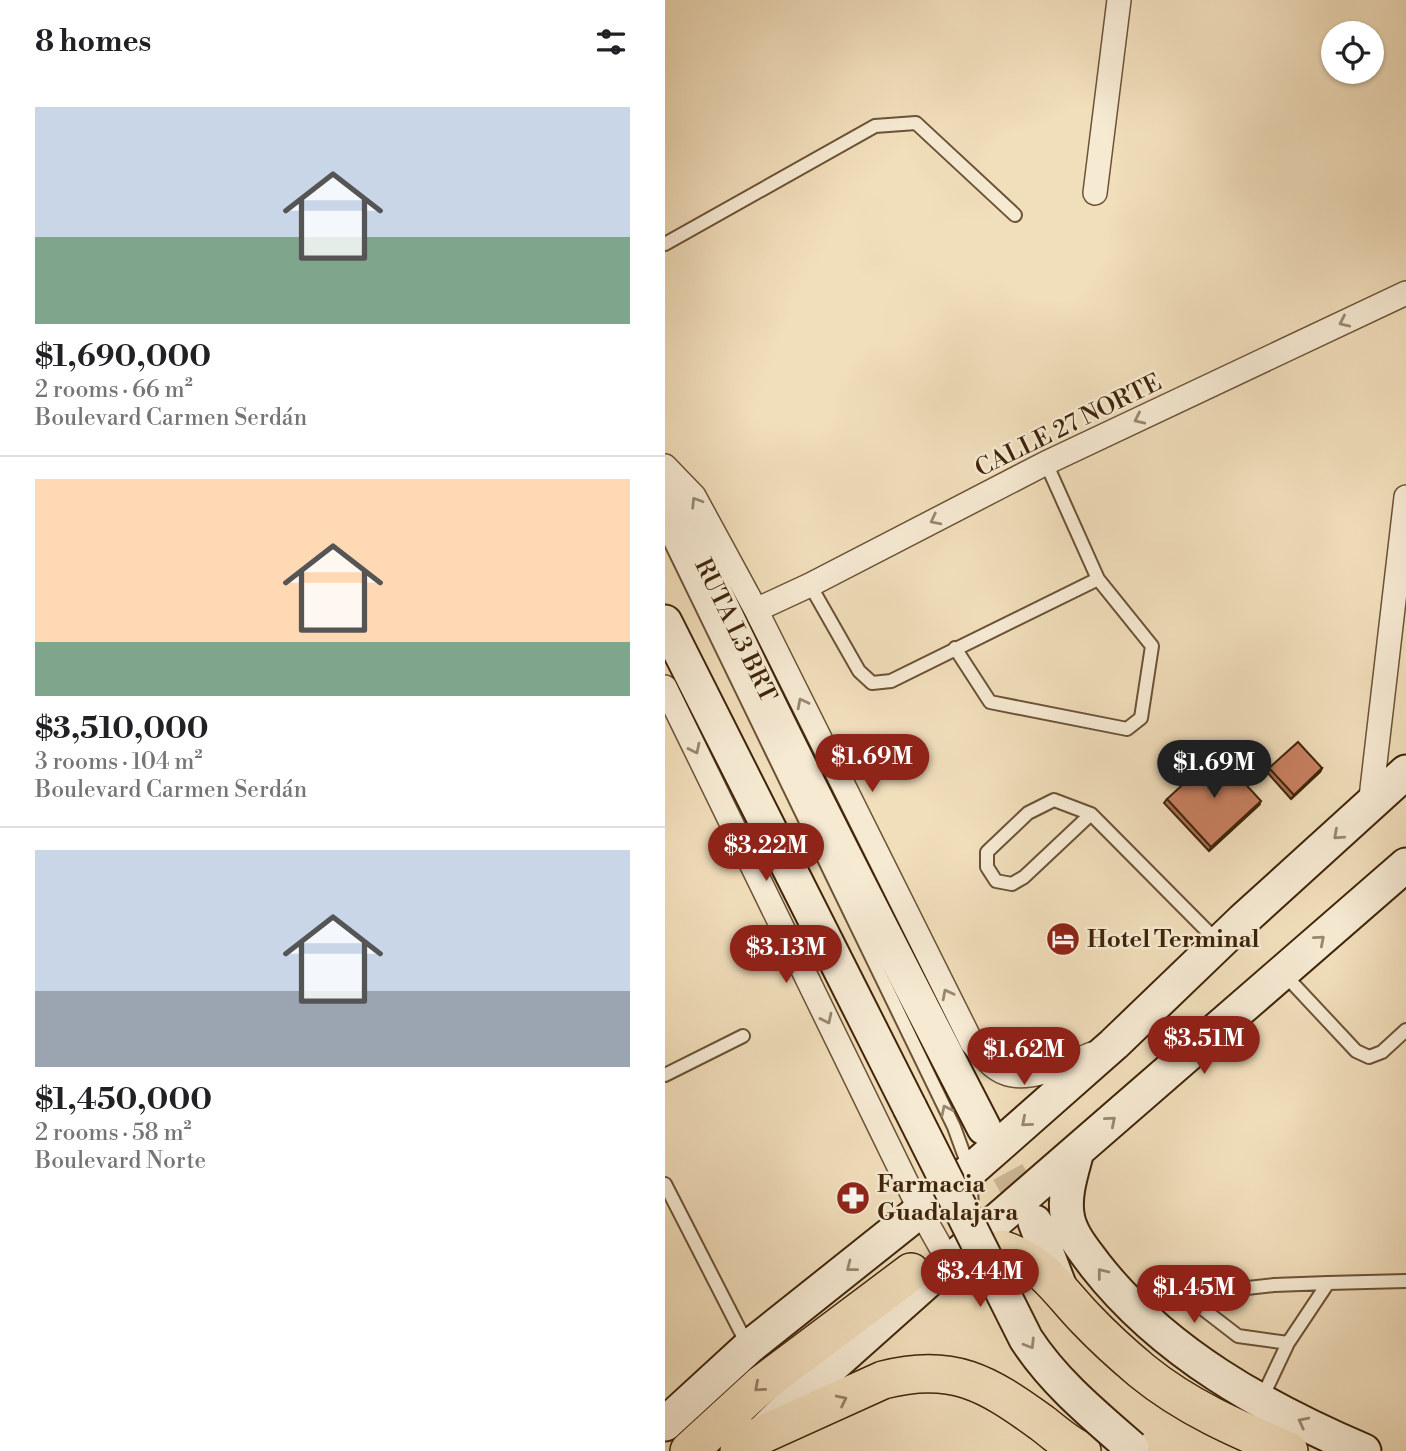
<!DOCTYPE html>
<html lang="en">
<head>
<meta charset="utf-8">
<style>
	:root { --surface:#fff; --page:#f2f2f2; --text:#202124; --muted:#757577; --line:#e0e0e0; --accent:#8f2418 }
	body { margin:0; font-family:"Libre Bodoni",serif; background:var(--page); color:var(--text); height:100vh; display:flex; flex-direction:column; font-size:26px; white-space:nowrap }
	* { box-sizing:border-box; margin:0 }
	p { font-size:23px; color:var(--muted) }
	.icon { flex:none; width:38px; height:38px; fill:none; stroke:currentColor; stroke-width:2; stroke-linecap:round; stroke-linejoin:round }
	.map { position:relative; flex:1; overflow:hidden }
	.drawer { display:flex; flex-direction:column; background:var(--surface); width:665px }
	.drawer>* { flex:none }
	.fabs { position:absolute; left:656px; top:21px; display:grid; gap:14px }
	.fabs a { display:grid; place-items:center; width:63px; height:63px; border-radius:50%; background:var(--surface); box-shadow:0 2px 5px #0004; font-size:35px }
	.price { position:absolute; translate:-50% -60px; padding:0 16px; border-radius:24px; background:var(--accent); color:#fff; font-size:23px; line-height:46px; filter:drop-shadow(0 2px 4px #0008) }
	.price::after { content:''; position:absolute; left:50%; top:42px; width:21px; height:16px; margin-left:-10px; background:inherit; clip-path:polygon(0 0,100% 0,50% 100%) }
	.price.selected { background:#222; color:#fff }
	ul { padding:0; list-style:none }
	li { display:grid; align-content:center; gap:14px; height:371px; padding:0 35px }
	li+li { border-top:2px solid var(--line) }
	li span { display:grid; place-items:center; height:217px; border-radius:0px; color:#555 }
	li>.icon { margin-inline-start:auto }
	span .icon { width:126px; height:126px; fill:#fffc; stroke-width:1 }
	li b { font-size:30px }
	h2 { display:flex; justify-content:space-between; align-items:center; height:84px; padding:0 35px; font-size:30px }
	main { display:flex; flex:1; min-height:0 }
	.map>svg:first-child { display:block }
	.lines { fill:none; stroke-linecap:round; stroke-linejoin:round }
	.secondary-tunnel { stroke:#cdb997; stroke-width:33; stroke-dasharray:33 17; stroke-linecap:butt }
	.service-casing { stroke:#6c5236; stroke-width:16 }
	.minor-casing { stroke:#6c5236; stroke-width:26 }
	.secondary-casing { stroke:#3f2409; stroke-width:37 }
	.primary-casing { stroke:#3f2409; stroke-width:40 }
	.service { stroke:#f6ead3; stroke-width:12 }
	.minor { stroke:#f6ead3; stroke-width:23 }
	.secondary { stroke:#f6ead3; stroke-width:33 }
	.primary { stroke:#f1debb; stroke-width:37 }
	.secondary-bridge-casing { stroke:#3f2409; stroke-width:37; stroke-linecap:butt }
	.secondary-bridge { stroke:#f6ead3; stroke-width:33 }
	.wall { fill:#ad6e53; stroke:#3f2409; stroke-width:2 }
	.shaded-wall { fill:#8d5a44; stroke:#3f2409; stroke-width:2 }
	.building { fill:#c98061; stroke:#3f2409; stroke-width:2 }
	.oneway { stroke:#9a876e }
	.oneway2 { stroke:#988162 }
	.labels { text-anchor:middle; stroke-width:5; stroke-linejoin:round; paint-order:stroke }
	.street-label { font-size:24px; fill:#3f2409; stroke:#f6ead3 }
	.poi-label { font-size:24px; font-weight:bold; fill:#3f2409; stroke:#f6ead3; text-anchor:start }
</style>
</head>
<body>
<main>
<section class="drawer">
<h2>8 homes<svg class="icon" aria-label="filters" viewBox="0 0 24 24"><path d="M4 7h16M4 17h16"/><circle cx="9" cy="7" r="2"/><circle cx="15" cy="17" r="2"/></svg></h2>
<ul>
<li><span style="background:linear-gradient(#c9d6e8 60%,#7fa58c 0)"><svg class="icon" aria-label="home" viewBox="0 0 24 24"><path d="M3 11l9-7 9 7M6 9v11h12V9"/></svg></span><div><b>$1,690,000</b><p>2 rooms · 66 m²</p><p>Boulevard Carmen Serdán</p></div></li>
<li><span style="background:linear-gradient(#ffd9b3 75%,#7fa58c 0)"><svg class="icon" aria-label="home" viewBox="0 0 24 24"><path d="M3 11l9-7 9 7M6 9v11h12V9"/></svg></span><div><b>$3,510,000</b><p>3 rooms · 104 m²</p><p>Boulevard Carmen Serdán</p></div></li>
<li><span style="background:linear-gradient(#c9d6e8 65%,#9aa5b1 0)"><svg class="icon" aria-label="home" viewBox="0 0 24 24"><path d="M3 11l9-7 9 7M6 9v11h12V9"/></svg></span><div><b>$1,450,000</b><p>2 rooms · 58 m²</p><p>Boulevard Norte</p></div></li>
</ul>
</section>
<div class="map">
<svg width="741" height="1451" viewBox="0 0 741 1451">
	<rect width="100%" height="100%" fill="#f1debb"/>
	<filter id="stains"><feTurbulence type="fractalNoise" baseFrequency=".00286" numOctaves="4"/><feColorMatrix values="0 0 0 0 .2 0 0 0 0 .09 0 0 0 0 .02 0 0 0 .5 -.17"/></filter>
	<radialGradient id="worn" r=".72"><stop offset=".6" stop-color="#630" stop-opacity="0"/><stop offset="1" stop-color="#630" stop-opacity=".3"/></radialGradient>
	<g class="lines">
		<!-- secondary-tunnel -->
		<path class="secondary-tunnel" d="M319,1128l51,94"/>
		<!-- service casing -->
		<g class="service-casing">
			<path id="service" d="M0,244l210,-118 41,-3 99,92
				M0,531l289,596 16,44 2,37
				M145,585l49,86 13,12 19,-2 207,-102 -52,-116
				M290,648l35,54 137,27 14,-11 11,-72 -54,-67
				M426,814l-67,63 -12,7 -16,-3 -9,-14v-15l41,-39 26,-13 37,14 128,129
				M618,973l73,78 13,6 13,-5 24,-22
				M0,1075l78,-39
				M0,1184l83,162
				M623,1343l-50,-7 -35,-27v-10l8,-7 63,-7 54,-2
				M596,1400l27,-57 40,-60 78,-2"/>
		</g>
		<!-- minor casing -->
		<g class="minor-casing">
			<path id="minor" d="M430,193l24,-193
				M0,466l29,30 62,114 216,433c10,11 19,25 33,30 24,10 65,-10 87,-19
				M91,610l54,-25 236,-122 360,-170
				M0,687l256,525 28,50
				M705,806l36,-309"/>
		</g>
		<!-- secondary casing -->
		<g class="secondary-casing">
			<path id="secondary" d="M0,486c100,217 209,429 319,642
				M0,622l245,486
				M412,1151c-5,20 -13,42 -10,63 2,19 17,36 28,51 69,88 169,143 269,186
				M370,1222l28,73
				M0,1424l84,-77 221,-176 144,-127 129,-124 163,-148
				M100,1430l36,-36 148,-132 457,-397"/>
		</g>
		<!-- primary casing -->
		<g class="primary-casing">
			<path id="primary" d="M336,1249c43,14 56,40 86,71 17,18 36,35 55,51 44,36 95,58 147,80
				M24,1451l73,-67 149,-112
				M74,1451l18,-14 126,-57c69,-18 104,3 159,43 13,10 26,22 40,28"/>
		</g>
		<!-- service -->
		<use href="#service" class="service"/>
		<!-- minor -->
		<use href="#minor" class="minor"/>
		<!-- secondary -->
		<use href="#secondary" class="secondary"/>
		<!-- primary -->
		<use href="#primary" class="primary"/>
		<!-- secondary-bridge casing -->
		<g class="secondary-bridge-casing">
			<path id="secondary-bridge" d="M245,1108l116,231c28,43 67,75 106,109"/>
		</g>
		<!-- secondary-bridge -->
		<use href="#secondary-bridge" class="secondary-bridge"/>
	</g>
	<!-- wall -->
	<path class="wall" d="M604,768h53l-2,4 -29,27 -25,-28z
		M502,799l92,6 -50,46 -45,-48z"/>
	<!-- shaded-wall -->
	<path class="shaded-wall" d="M657,768l-2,4 -29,27 3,-4z
		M596,801l-2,4 -50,46 2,-4z"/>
	<!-- building -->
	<path class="building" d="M633,742l24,26 -28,27 -25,-27z
		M552,753l44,48 -50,46 -44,-48z"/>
	<!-- one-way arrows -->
	<defs><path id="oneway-chevron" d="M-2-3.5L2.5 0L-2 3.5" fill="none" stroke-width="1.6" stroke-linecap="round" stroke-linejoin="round" transform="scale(1.75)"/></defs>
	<g class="oneway">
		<use href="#oneway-chevron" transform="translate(679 322) rotate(155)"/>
		<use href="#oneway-chevron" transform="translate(474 419) rotate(155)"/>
		<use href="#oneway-chevron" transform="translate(31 502) rotate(-122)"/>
		<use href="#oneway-chevron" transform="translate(270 520) rotate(153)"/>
		<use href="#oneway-chevron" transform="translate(137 703) rotate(-117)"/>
		<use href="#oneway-chevron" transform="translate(30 749) rotate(64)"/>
		<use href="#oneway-chevron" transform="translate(673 835) rotate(138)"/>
		<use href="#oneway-chevron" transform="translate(655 940) rotate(-41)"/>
		<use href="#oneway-chevron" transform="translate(282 994) rotate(-117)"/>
		<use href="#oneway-chevron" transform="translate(162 1019) rotate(64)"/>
		<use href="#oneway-chevron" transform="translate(281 1110) rotate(-116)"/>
		<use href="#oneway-chevron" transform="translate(446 1121) rotate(-41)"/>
		<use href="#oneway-chevron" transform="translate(361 1122) rotate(139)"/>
		<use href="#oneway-chevron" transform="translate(186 1267) rotate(142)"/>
		<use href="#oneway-chevron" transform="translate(437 1273) rotate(-128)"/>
		<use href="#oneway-chevron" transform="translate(365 1344) rotate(58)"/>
		<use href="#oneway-chevron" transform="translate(638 1422) rotate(-153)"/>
	</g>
	<g class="oneway2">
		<use href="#oneway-chevron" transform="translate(94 1387) rotate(139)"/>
		<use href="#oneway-chevron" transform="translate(177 1400) rotate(-26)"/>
	</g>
	<!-- icons -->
	<defs>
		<g id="hotel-disc" transform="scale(1.75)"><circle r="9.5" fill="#8f2418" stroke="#f6ead3"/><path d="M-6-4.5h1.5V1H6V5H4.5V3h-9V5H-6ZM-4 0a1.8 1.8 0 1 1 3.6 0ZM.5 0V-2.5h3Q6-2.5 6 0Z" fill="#fff"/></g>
		<g id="pharmacy-disc" transform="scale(1.75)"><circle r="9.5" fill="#8f2418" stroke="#f6ead3"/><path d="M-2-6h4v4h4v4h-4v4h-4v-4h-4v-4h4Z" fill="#fff"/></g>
	</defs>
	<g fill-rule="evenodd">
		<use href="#hotel-disc" x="398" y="939"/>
		<use href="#pharmacy-disc" x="188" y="1198"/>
	</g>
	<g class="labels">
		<!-- street labels -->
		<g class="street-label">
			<text transform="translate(403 425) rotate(-26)" y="8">CALLE 27 NORTE</text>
			<text transform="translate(71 630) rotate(64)" y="8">RUTA L3 BRT</text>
		</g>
		<!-- poi labels -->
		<g class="poi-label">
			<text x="422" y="947">Hotel Terminal</text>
			<text x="212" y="1192">Farmacia<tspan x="212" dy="28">Guadalajara</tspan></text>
		</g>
	</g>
	<rect width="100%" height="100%" filter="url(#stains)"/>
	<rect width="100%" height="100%" fill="url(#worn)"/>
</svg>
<div class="fabs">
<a><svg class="icon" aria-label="locate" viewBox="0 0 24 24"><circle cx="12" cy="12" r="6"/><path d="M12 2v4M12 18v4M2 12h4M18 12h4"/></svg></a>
</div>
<b class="price" style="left:207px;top:794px">$1.69M</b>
<b class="price selected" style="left:549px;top:800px">$1.69M</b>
<b class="price" style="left:101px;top:883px">$3.22M</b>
<b class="price" style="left:121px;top:985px">$3.13M</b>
<b class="price" style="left:539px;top:1076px">$3.51M</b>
<b class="price" style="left:359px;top:1087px">$1.62M</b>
<b class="price" style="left:315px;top:1309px">$3.44M</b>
<b class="price" style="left:529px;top:1325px">$1.45M</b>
</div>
</main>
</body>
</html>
